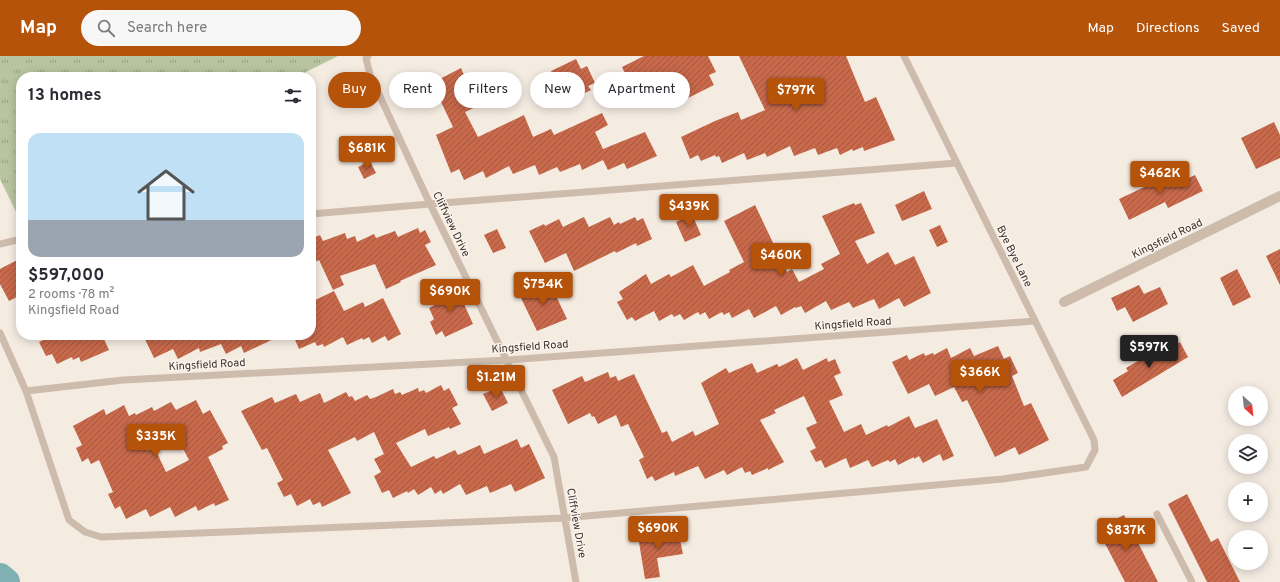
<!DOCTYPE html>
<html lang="en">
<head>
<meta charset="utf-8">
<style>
	:root { --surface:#fff; --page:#f7f7f7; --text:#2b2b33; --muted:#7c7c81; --accent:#b45309 }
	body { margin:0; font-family:Overpass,sans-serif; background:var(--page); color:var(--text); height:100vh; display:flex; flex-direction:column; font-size:15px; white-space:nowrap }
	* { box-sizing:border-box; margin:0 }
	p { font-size:13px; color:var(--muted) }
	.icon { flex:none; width:22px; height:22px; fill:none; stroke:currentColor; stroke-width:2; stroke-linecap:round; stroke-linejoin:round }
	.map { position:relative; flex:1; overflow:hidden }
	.panel { position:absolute; left:16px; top:16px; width:300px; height:268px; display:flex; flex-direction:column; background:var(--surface); border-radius:16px; box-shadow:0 2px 10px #0003 }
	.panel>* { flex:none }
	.guide { position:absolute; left:328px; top:16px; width:380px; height:36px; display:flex; gap:8px }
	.needle { width:26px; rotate:153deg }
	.tools { position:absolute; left:1228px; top:330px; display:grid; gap:8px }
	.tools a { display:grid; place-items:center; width:40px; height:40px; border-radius:50%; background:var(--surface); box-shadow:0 2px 10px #0003; font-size:20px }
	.price { position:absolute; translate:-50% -34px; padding:0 9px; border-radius:4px; background:var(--accent); color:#fff; font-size:13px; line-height:26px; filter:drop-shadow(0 1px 2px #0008) }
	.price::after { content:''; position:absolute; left:50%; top:24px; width:12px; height:9px; margin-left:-6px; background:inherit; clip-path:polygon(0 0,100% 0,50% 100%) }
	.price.current { background:#222; color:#fff }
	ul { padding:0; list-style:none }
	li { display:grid; align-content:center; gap:8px; height:212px; padding:0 12px }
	li span { display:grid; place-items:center; height:124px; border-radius:12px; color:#555 }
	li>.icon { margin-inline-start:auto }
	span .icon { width:72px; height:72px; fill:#fffc; stroke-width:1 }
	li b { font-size:17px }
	h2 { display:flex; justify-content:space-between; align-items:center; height:48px; padding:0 12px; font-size:17px }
	.chip { padding:0 14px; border-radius:18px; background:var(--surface); box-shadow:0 2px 10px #0003; font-size:14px; line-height:36px }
	.chip.current { background:var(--accent); color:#fff }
	header { display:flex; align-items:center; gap:24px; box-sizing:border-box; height:56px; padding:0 20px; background:var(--accent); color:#fff }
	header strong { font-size:19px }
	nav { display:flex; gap:22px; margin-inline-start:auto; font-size:14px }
	.search { width:280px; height:36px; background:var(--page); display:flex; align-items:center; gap:10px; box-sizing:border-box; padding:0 14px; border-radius:22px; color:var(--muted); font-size:15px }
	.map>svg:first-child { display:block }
	.park { fill:url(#park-tufts) }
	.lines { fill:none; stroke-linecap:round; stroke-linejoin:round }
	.river { stroke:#7fb0b2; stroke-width:28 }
	.building { fill:url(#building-hatch); fill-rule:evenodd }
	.service { stroke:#cdbbac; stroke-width:7 }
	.minor { stroke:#cdbbac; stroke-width:10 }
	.labels { text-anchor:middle; stroke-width:3; stroke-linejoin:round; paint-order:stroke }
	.street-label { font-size:11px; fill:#3b302b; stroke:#fbf5ee }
</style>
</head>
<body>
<header>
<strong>Map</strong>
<div class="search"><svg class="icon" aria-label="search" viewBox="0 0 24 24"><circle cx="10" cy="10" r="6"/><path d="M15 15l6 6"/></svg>Search here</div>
<nav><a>Map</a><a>Directions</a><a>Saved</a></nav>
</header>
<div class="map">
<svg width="1280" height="526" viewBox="0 0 1280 526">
	<defs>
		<pattern id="park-tufts" width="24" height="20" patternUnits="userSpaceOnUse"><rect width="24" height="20" fill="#b8c4a0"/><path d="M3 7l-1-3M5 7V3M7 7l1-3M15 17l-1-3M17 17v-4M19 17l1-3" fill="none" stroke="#97a083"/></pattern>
		<pattern id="building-hatch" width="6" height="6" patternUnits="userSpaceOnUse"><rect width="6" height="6" fill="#c8694b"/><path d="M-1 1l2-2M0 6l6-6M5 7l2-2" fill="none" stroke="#a4573f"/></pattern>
	</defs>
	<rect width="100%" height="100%" fill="#f4ebe1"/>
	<!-- park -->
	<path class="park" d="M0,0h338l-42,21h-275v137l-3,2 -18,-37z"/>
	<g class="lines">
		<!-- river -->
		<path class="river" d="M0,521l6,5"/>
	</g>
	<!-- building -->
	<path class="building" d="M644,0h64l8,16 -7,3 5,10 -28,14 -4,-9 -21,10 -3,-6 -19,9 -17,-36z
		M739,0h107l19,46 11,-5 19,43 -31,11 -1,-4 -10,4 -1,-2 -12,6 -3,-7 -19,7 -3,-7 -21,8 -4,-10 -23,11 -2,-4 -18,7 -3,-7 -22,10 -3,-7 -3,1 -1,-2 -14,6 -3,-6 -8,4 -9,-22 34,-16 23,-9 3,8 24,-10z
		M576,3l5,10 6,-3 8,17 -7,3 3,4 -25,12 -15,-31z
		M461,12l3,7 5,-3 9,19 -5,3 5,12 -13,6 13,25 46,-22 9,22 18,-8 3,6 48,-22 6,12 -13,7 8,17 42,-17 12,24 -30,13 -3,-6 -16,7 -5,-10 -21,10 -2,-6 -20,8 -3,-5 -18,8 -4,-10 -22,9 -4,-8 -23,12 -3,-7 -19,9 -5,-11 -8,4 -15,-38 17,-8 -21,-44z
		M1274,66l6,13v23l-24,11 -15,-31z
		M370,105l6,12 -12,6 -6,-12z
		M1176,116l4,10 15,-7 8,16 -35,17 -3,-6 -36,18 -10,-21z
		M924,135l8,18 -30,12 -7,-16z
		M854,147l1,2 6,-2 14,30 -20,8 12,23 21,-12 7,13 19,-9 17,37 -27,14 -5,-9 -20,11 -5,-10 -21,9 -4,-6 -18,8 -5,-9 -21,12 -4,-7 -5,2 -1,-1 -14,8 -5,-9 -22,12 -5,-9 -17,9 -3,-6 -5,3 -2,-3 -13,7 -4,-7 -5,3 -2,-3 -14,8 -4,-6 -6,3 -2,-3 -13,7 -5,-10 -19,10 -3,-4 -5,3 -10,-18 6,-3 -4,-7 27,-18 5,10 18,-10 2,3 22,-12 11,21 26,-14 -1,-2 15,-8 -20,-41 31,-16 32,67 5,-3 7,13 25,-13 -3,-5 19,-10 -18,-38z
		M692,158l9,21 -16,7 -9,-20z
		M584,161l5,10 21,-10 4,8 5,-3 1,2 15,-7 2,4 6,-3 9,21 -15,7 -1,-3 -20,10 -1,-2 -41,20 -8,-18 -21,10 -16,-32 15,-7 1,2 14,-7 4,8z
		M940,169l8,17 -11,5 -8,-17z
		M418,172l2,5 5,-3 6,12 -6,3 11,20 -36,16 1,1 -15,7 -11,-25 -35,12 4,9 -11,5 -14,-30 -8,4v-25l9,-4 3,6 22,-8 2,6 8,-3 2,6 17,-8 2,4 19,-7 3,6z
		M497,173l9,19 -13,5 -9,-18z
		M1280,193v36l-14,-29z
		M21,202v37l-12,6 -9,-17v-15z
		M1237,213l14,28 -18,9 -13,-28z
		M548,223l19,40 -30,12 -18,-37z
		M455,228l18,40 -28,13 -3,-6 -6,4 -6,-13 4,-3 -5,-11 12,-6 -4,-9z
		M1139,229l5,9 16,-7 8,17 -35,18 -8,-15 -8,4 -6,-13z
		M334,235l10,20 19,-9 2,5 18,-9 18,36 -13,7 -3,-5 -13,7 -3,-6 -6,3 -1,-2 -15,7 -4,-8 -19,10 -1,-3 -6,2 -2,-4 -16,7 -6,-14h18v-33z
		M43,279h59l7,15 -28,12 -2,-5 -6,3 -1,-3 -15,7 -5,-10 -6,2 -7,-14 6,-3z
		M143,279h139l-38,18 -3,-7 -15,8 -5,-10 -21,8 -1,-4 -21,11 -5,-10 -19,9z
		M1180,286l8,15 -66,40 -9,-17 15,-9 -2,-3 22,-13 3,4z
		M998,290l6,13 6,-3 8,17 -6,3 12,30 7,-3 18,37 -30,15 -4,-8 -20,10 -28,-57 -5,2 -8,-15 -19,9 -6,-12 -21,10 -16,-32 15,-7 2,5 15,-7 1,3 8,-3 1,2 13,-7 4,10 19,-10 4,8z
		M797,302l6,12 24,-12 1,4 7,-3 6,14 -7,3 9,19 -14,6 15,31 17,-8 5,11 21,-10 1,2 21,-11 6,12 22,-9 17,37 -11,5 -3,-7 -17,9 -4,-7 -5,3v-2l-16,8 -3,-6 -5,3 -2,-2 -16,7 -4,-7 -18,8 -4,-10 -21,10 -4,-8 -5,2 -6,-11 6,-3 -10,-20 11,-5 -13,-27 -30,14 2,3 -16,7 24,42 -16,8v-2l-16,7 -2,-4 -5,2 -3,-6 -15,8 -3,-5 -19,9 -7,-13 -23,10 -1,-4 -19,9 -3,-5 -5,3 -8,-19 5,-3 -16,-33 -7,3 -5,-12 -18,9 -4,-8 -2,1 -2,-4 -22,11 -16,-34 30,-14 3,6 23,-10 2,6 6,-2 2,5 16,-7 28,59 5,-2 5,11 21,-11 2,5 24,-12 -18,-41 25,-15 3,5 23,-10 5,10 20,-9 2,3z
		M441,329l3,6 5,-3 9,17 -6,3 9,16 -11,5 -1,-2 -21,9 -3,-7 -29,14 15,24 23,-11 2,3 19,-9 3,5 22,-10 4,9 33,-15 4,9 8,-4 16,34 -30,14 -4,-8 -21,9 -3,-7 -21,9 -6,-11 -17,10 -2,-4 -6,4 -4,-7 -13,8 -4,-6 -6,4 -1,-2 -14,7 -4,-8 -7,3 -8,-17 7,-4 -7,-13 10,-5 -10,-22 -17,9 -2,-4 -27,13 23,43 -29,14 -2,-5 -7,3 -3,-6 -13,7 -6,-12 -7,3 -7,-14 6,-3 -16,-32 -5,2 -21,-39 31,-14 3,6 21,-9 4,8 20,-9 4,10 22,-11 3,5 3,-1 3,5 12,-6 3,4 6,-2 17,-8 2,5 5,-2 2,3 16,-7 1,4 5,-2 2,3z
		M500,331l8,16 -16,8 -9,-17z
		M196,344l7,14 7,-4 18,33 -6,3 1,3 -15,8 21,43 -14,6 -1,-3 -16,8 -2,-5 -21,11 -5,-10 -20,10 -4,-8 -20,10 -6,-13 -5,3 -7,-15 5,-2 -14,-32 -8,4 -3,-6 -6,4 -6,-14 6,-3 -9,-19 31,-17 2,6 18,-10 5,11 6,-3 1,2 16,-8 2,4 17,-9 5,8zM178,383l11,21 -23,12 -10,-21z
		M1187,438l24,48 7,-4 22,44h-33l-39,-78z
		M1124,459l34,67h-33l-28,-54z
		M678,474l5,24 -26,4 3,19 -15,2 -7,-43z"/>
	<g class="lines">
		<!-- service -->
		<path class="service" d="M368,0l-2,2 4,17 60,129 124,253 22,125
			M311,158l119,-10 527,-41
			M0,188l21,-5
			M0,277l26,58 43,129 16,12 16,5 463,-19 439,-39 83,-12 9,-17 -1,-10 -190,-384
			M26,335l97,-11 384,-20 528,-39
			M1157,458l35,68"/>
		<!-- minor -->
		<path class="minor" d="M1064,246l216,-106"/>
	</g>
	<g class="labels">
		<!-- street labels -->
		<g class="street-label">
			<text transform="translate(452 168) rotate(64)" y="4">Cliffview Drive</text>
			<text transform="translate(1167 182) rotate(-26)" y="4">Kingsfield Road</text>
			<text transform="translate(1015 200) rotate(64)" y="4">Bye Bye Lane</text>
			<text transform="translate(853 267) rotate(-4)" y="4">Kingsfield Road</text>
			<text transform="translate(530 290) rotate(-4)" y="4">Kingsfield Road</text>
			<text transform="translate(207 308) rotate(-3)" y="4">Kingsfield Road</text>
			<text transform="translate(577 467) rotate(80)" y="4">Cliffview Drive</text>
		</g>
	</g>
</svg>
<div class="tools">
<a><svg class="needle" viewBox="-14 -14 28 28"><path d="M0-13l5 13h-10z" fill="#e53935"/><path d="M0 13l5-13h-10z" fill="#7c7c81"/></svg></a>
<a><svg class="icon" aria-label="layers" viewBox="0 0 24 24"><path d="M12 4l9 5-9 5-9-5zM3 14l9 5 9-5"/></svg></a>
<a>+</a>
<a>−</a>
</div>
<b class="price" style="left:796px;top:56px">$797K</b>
<b class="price" style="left:367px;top:114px">$681K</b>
<b class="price" style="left:1160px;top:139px">$462K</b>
<b class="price" style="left:689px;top:172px">$439K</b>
<b class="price" style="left:781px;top:221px">$460K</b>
<b class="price" style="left:543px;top:250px">$754K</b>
<b class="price" style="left:450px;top:257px">$690K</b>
<b class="price current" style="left:1149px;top:313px">$597K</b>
<b class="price" style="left:980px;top:338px">$366K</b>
<b class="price" style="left:496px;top:343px">$1.21M</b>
<b class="price" style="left:156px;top:402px">$335K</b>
<b class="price" style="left:658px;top:494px">$690K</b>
<b class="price" style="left:1126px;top:496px">$837K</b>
<div class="guide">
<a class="chip current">Buy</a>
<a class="chip">Rent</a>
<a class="chip">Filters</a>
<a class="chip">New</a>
<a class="chip">Apartment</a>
</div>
<section class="panel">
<h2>13 homes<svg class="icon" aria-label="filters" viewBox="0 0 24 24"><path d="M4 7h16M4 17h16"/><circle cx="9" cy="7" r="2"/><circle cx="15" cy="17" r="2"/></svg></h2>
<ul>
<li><span style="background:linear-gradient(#bfe0f5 70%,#9aa5b1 0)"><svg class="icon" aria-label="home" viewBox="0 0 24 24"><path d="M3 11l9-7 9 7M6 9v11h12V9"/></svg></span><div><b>$597,000</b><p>2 rooms · 78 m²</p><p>Kingsfield Road</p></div></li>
</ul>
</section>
</div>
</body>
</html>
